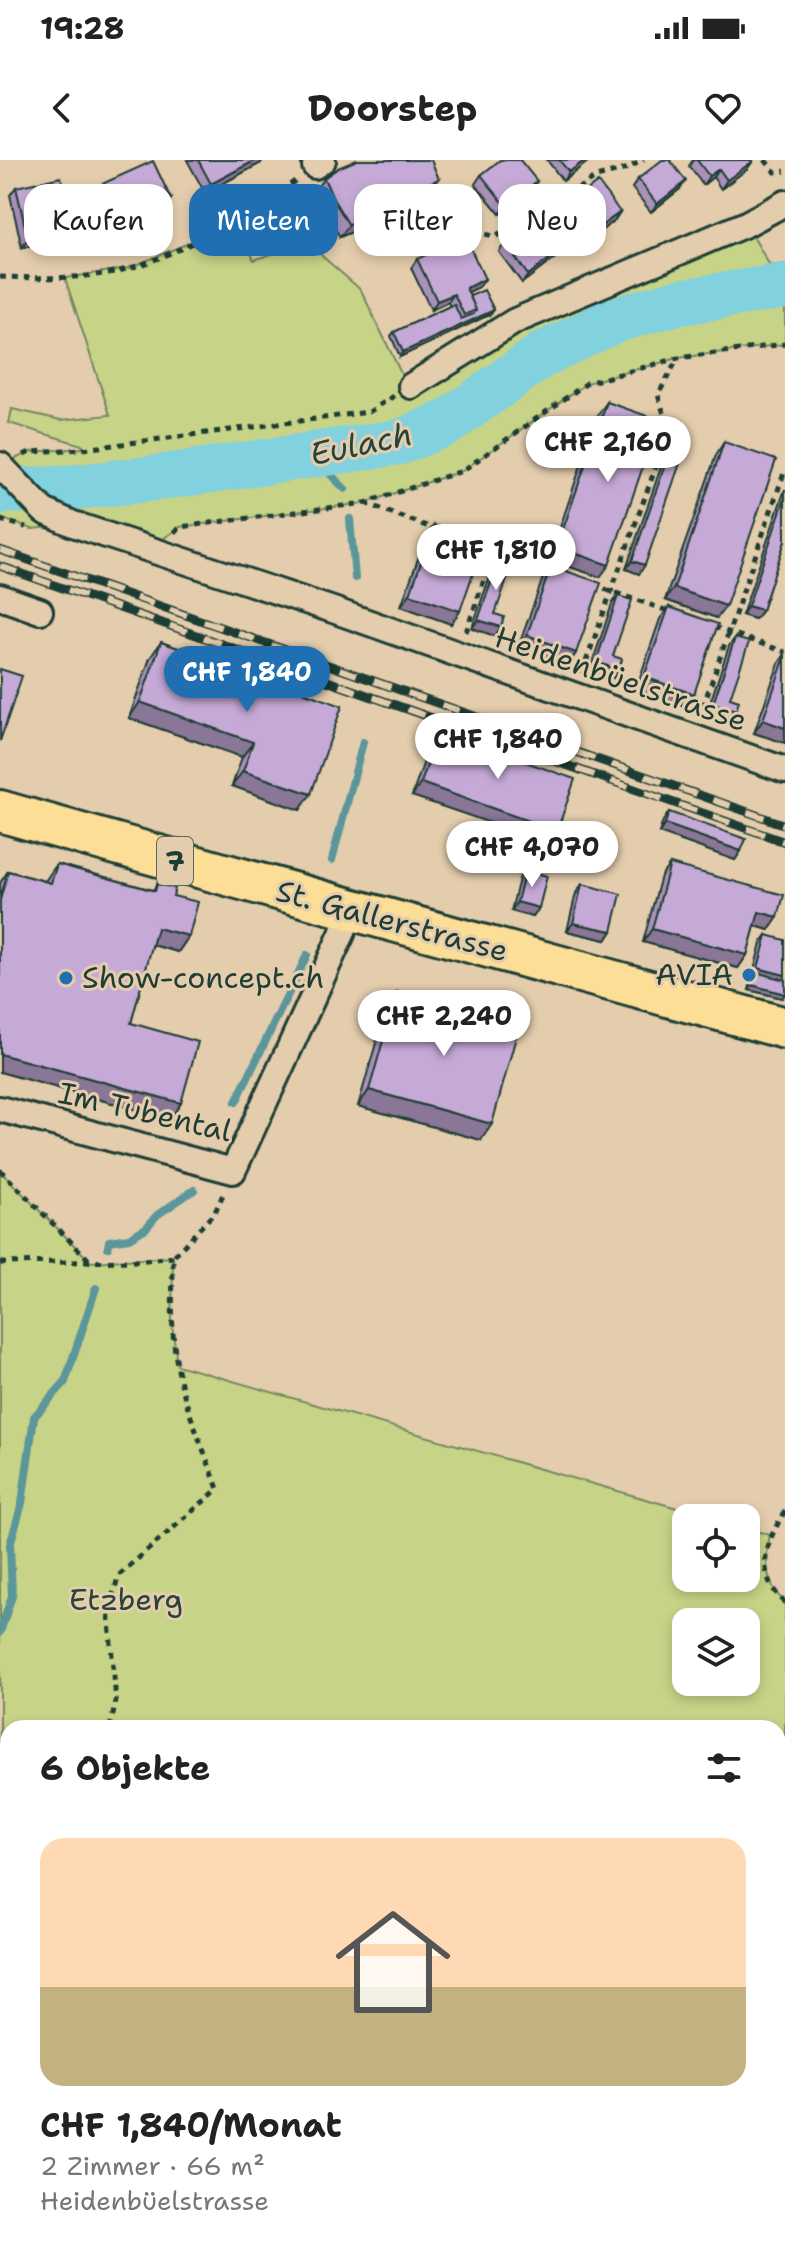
<!DOCTYPE html>
<html lang="de">
<head>
<meta charset="utf-8">
<style>
	:root { --surface:#fff; --page:#f2f2f2; --text:#222; --muted:#767676; --line:#e0e0e0; --accent:#1f6fb2 }
	body { margin:0; font-family:"Shantell Sans",sans-serif; background:var(--page); color:var(--text); height:100vh; display:flex; flex-direction:column; font-size:30px; white-space:nowrap }
	* { box-sizing:border-box; margin:0 }
	p { font-size:26px; color:var(--muted) }
	.icon { flex:none; width:44px; height:44px; fill:none; stroke:currentColor; stroke-width:2; stroke-linecap:round; stroke-linejoin:round }
	.map { position:relative; flex:1; overflow:hidden }
	.details { position:absolute; left:0px; top:1560px; width:786px; height:536px; display:flex; flex-direction:column; background:var(--surface); border-radius:24px 24px 0 0; box-shadow:0 4px 12px #0003 }
	.details>* { flex:none }
	.hud { position:absolute; left:24px; top:24px; width:738px; height:72px; display:flex; gap:16px }
	.fabs { position:absolute; left:672px; top:1344px; display:grid; gap:16px }
	.fabs a { display:grid; place-items:center; width:88px; height:88px; border-radius:16px; background:var(--surface); box-shadow:0 4px 12px #0003; font-size:40px }
	.price { position:absolute; translate:-50% -68px; padding:0 18px; border-radius:28px; background:#fff; color:#222; font-size:26px; line-height:52px; filter:drop-shadow(0 2px 4px #0008) }
	.price::after { content:''; position:absolute; left:50%; top:48px; width:24px; height:18px; margin-left:-12px; background:inherit; clip-path:polygon(0 0,100% 0,50% 100%) }
	.price.on { background:var(--accent); color:#fff }
	ul { padding:0; list-style:none }
	li { display:grid; align-content:center; gap:16px; height:424px; padding:0 40px }
	li+li { border-top:2px solid var(--line) }
	li span { display:grid; place-items:center; height:248px; border-radius:24px; color:#555 }
	li>.icon { margin-inline-start:auto }
	span .icon { width:144px; height:144px; fill:#fffc; stroke-width:1 }
	li b { font-size:34px }
	h2 { display:flex; justify-content:space-between; align-items:center; height:96px; padding:0 40px; font-size:34px }
	.pill { padding:0 28px; border-radius:24px; background:var(--surface); box-shadow:0 4px 12px #0003; font-size:28px; line-height:72px }
	.pill.on { background:var(--accent); color:#fff }
	.status { display:flex; justify-content:space-between; align-items:center; height:56px; padding:0 40px; background:var(--surface); direction:ltr }
	.status svg { height:22px; fill:currentColor }
	header { display:flex; justify-content:space-between; align-items:center; height:104px; padding:0 40px; background:var(--surface); font-size:36px; font-weight:700 }
	.map>svg:first-child { display:block }
	.green { fill:#c7d387; stroke:#73885e; stroke-width:2; fill-rule:evenodd }
	.water { fill:#81d1de; stroke:#5a969a; stroke-width:2 }
	.lines { fill:none; stroke-linecap:round; stroke-linejoin:round }
	.stream { stroke:#5a969a; stroke-width:8 }
	.river { stroke:#81d1de; stroke-width:46 }
	.street-casing { stroke:#1f3d34; stroke-width:30 }
	.primary-casing { stroke:#1f3d34; stroke-width:46 }
	.path { stroke:#1f3d34; stroke-width:5; stroke-dasharray:6 6; stroke-linecap:butt }
	.street { stroke:#e4cdad; stroke-width:24 }
	.primary { stroke:#fcde96; stroke-width:40 }
	.rail-casing { stroke:#1f3d34; stroke-width:9 }
	.rail { stroke:#e4cdad; stroke-width:6; stroke-dasharray:18; stroke-linecap:butt }
	.wall { fill:#a991b8; stroke:#1f3d34; stroke-width:2 }
	.shaded-wall { fill:#8a7696; stroke:#1f3d34; stroke-width:2 }
	.building { fill:#c5a9d6; stroke:#1f3d34; stroke-width:2 }
	.poi-dot { fill:#1f6fb2; stroke:#e4cdad; stroke-width:3 }
	.labels { text-anchor:middle; stroke-width:6; stroke-linejoin:round; paint-order:stroke }
	.shield { fill:#e4cdad; stroke:#5a6858; stroke-width:2 }
	.shield-label { font-size:28px; font-weight:bold; fill:#1f3d34 }
	.street-label { font-size:30px; fill:#1f3d34; stroke:#e4cdad }
	.poi-label { font-size:30px; fill:#1f3d34; stroke:#e4cdad; text-anchor:end }
	.park-label { font-size:30px; fill:#274438; stroke:#e4cdad }
	.water-label { font-size:32px; font-style:italic; fill:#24443c; stroke:#e4cdad }
</style>
</head>
<body>
<div class="status"><b>19:28</b><svg viewBox="0 0 49 12"><path d="M0 12V9h3v3zM5 12V6h3v6zM10 12V3h3v9zM15 12V0h3v12zM26 1h20v11H26zM47 4h2v5h-2z"/></svg></div>
<header><svg class="icon" aria-label="back" viewBox="0 0 24 24"><path d="M15 5l-7 7 7 7"/></svg>Doorstep<svg class="icon" aria-label="heart" viewBox="0 0 24 24"><path d="M12 20l-8-8c-3-5 5-10 8-4 3-6 11-1 8 4z"/></svg></header>
<div class="map">
<svg width="785" height="2096" viewBox="0 0 785 2096">
	<rect width="100%" height="100%" fill="#e4cdad"/>
	<filter id="ink" filterUnits="userSpaceOnUse"><feTurbulence type="fractalNoise" baseFrequency=".0125" numOctaves="2"/><feDisplacementMap in="SourceGraphic" scale="16" xChannelSelector="R" yChannelSelector="G"/><feConvolveMatrix kernelMatrix="1 2 1 2 8 2 1 2 1" color-interpolation-filters="sRGB"/></filter>
	<g filter="url(#ink)">
		<!-- green -->
		<path class="green" d="M234,58l20,42 56,-19 12,15 39,34 47,98 107,-67 231,-97 24,42 15,-2v80l-107,14 -91,25 -125,88 -97,32 -185,24 -30,21 -77,-23 -41,4 -32,-11v-52l30,-14 53,-4 -1,-3 -73,-22 3,-14 49,11 49,-5 -45,-137 64,-10 62,-26z
			M0,1011l91,91 82,-5 -1,66 5,42 535,153h-26v60h60v-50l24,7c-6,27 -5,48 15,68v653h-785zM686,1462h60v60h-60zM8,1568h770v520h-770z"/>
		<!-- water -->
		<path class="water" d="M301,58l6,14 -37,15 -5,-13z"/>
		<g class="lines">
			<!-- stream -->
			<path class="stream" d="M311,295l34,34
				M350,359l5,59
				M332,700l31,-118
				M236,942l71,-147
				M108,1087l1,-6 20,-3 17,-10 11,-13 37,-25
				M0,1472l12,-36 -2,-51 12,-42 12,-86 31,-35 31,-94"/>
			<!-- river -->
			<path class="river" d="M0,331l59,-2 98,-11 243,-36 48,-20 94,-67 70,-34 62,-18 111,-17"/>
			<!-- street casing -->
			<g class="street-casing">
				<path id="street" d="M315,6l8,-6
					M411,226l104,-65 231,-97 39,-21
					M0,305l44,46 29,13 260,86 452,160
					M0,437l40,14
					M0,949l233,62 109,-237 8,-23"/>
			</g>
			<!-- primary casing -->
			<g class="primary-casing">
				<path id="primary" d="M0,651c261,75 523,145 785,217"/>
			</g>
			<!-- path -->
			<path class="path" d="M765,0l10,12 10,-1
				M462,68l34,9 36,-28 16,-1 48,-31 27,-7 21,-10
				M0,117c42,1 89,3 130,-9 50,-14 127,-58 169,-90
				M24,295l6,-3 53,-3 286,-37 25,-16
				M365,343l72,27
				M0,360l26,7
				M174,372l6,-5 185,-24 97,-32 125,-88 91,-25 107,-14
				M476,385l78,26
				M593,425l78,27
				M714,467l71,25
				M466,472l28,-81
				M582,513l87,-243 -11,-35 20,-37
				M699,558l85,-245
				M0,1010l91,92
				M0,1103l138,-2 35,-4
				M785,1351c-20,33 -31,62 0,92
				M110,1568l6,-27 -8,-91 11,-35 99,-86c-14,-40 -34,-82 -41,-125 -7,-35 -4,-71 -4,-107l42,-45 10,-22
				M0,1854l8,-31
				M778,1865l7,-2
				M264,2096l1,-8"/>
			<!-- street -->
			<use href="#street" class="street"/>
			<!-- primary -->
			<use href="#primary" class="primary"/>
			<!-- rail casing -->
			<g class="rail-casing">
				<path id="rail" d="M0,390l785,275
					M0,406l785,276"/>
			</g>
			<!-- rail -->
			<use href="#rail" class="rail"/>
		</g>
		<!-- wall -->
		<path class="wall" d="M187,0h75l-1,3 -56,30z
			M547,0h43l-27,21z
			M693,0h59l1,1 -6,8 -26,20 -8,-12 -10,8 -14,-19z
			M481,15l56,6 -6,9 -31,24 -25,-30z
			M324,18l106,13 -37,16 -8,11 -45,19 -16,-26 -9,-21z
			M638,19l42,10 -29,23 -19,-24z
			M102,24l63,24 -51,23 -18,-38z
			M16,27l57,42 -6,8 -45,11 -12,-53z
			M563,48l57,4 -6,9 -35,26 -22,-30z
			M505,83l56,7 -6,8 -33,25 -23,-31z
			M417,99l68,20 -6,8 -11,5 2,4 21,18 -91,43 -9,-21 3,-4 56,-26 -2,-4 -17,8 -20,-42z
			M607,242l-7,175 -51,-17 49,-145z
			M677,270l-38,144 -13,-5 45,-131z
			M724,282l-7,176 -52,-18 51,-145z
			M785,329v52l-23,69 -7,9 -13,-4z
			M434,365l17,99 -50,-18 25,-69z
			M501,394l-6,60v22l-23,-8 23,-66z
			M551,406l25,87 -8,12 -50,-17 25,-70z
			M618,436l-5,60v22l-23,-8 22,-66z
			M669,447l25,87 -9,12 -49,-17 24,-70z
			M735,478l-5,60 6,13 -6,9 -23,-8 22,-66z
			M161,482l181,64 -42,104 -68,-24 10,-29 -113,-39 21,-60z
			M785,494v89l-31,-10 25,-70z
			M439,572l110,111 -137,-47 18,-52z
			M669,652l72,39 -6,9 -76,-27 4,-12z
			M57,704l96,26 4,-6 16,12 16,40 -11,16 -26,-7 -21,78 50,80 -11,16 -170,-47v-189l8,-12 37,10z
			M670,704l108,53 -9,13 -14,-4 -8,29 -9,13 -95,-26 18,-66z
			M525,710l14,38 -6,9 -22,-6 8,-32z
			M582,724l30,47 -6,9 -39,-9 9,-38z
			M767,775l15,63 -33,-8 12,-47z
			M397,832l84,148 -123,-34 28,-98z"/>
		<!-- shaded-wall -->
		<path class="shaded-wall" d="M256,0h6l-1,3 -56,30 6,-9z
			M585,0h5l-27,21 6,-9z
			M753,1l-6,8 -26,20 6,-9z
			M719,9l-6,8 -10,8 6,-9z
			M439,19l-9,12 -37,16 -8,11 -45,19 9,-12 42,-26z
			M537,21l-6,9 -31,24 6,-8z
			M686,21l-6,8 -29,23 6,-8z
			M171,39l-6,9 -51,23 6,-9z
			M620,52l-6,9 -35,26 6,-9z
			M73,69l-6,8 -45,11 6,-9z
			M561,90l-6,8 -33,25 6,-8z
			M485,119l-6,8 -19,9 6,-8z
			M454,134l-6,8 -17,8 6,-9z
			M494,150l-3,4 -91,43 3,-5z
			M557,387l52,18 -9,12 -51,-17z
			M632,401l13,4 -6,9 -13,-5z
			M674,428l52,18 -9,12 -52,-18z
			M410,434l50,17 -9,13 -50,-18z
			M748,446l14,4 -7,9 -13,-4z
			M478,460l23,7 -6,9 -23,-8z
			M527,475l49,18 -8,12 -50,-17z
			M596,502l23,8 -6,8 -23,-8z
			M644,517l50,17 -9,12 -49,-17z
			M140,542l113,40 -11,15 -113,-39z
			M713,544l23,7 -6,9 -23,-8z
			M763,560l22,8v15l-31,-10z
			M243,611l68,23 -11,16 -68,-24z
			M421,623l136,48 -8,12 -137,-47z
			M665,664l76,27 -6,9 -76,-27z
			M517,742l22,6 -6,9 -22,-6z
			M759,752l19,5 -9,13 -19,-6z
			M573,763l39,8 -6,9 -39,-9z
			M157,768l32,8 -11,16 -32,-9z
			M652,769l95,26 -9,13 -95,-26z
			M758,808l27,7v10l-30,-13 -3,4z
			M752,825l33,9 -3,4 -33,-8z
			M0,894l181,49 -11,16 -170,-47z
			M369,930l123,34 -11,16 -123,-34z"/>
		<!-- building -->
		<path class="building" d="M198,0h58l-45,24z
			M357,0h74l8,19 -48,20 3,7 -45,19 -16,-26 -9,-21 14,-10z
			M500,0h20l17,21 -31,25 -25,-31z
			M559,0h26l-16,12z
			M662,0h8l16,21 -29,23 -19,-25z
			M697,0h55l1,1 -26,19 -8,-11 -10,7z
			M153,1l18,38 -51,23 -18,-38z
			M61,17l12,52 -45,10 -12,-52z
			M598,22l22,30 -35,26 -22,-30z
			M538,59l23,31 -33,25 -23,-32z
			M465,77l20,42 -19,9 10,22 -12,5 -10,-21 -17,7 -20,-42z
			M484,130l10,20 -91,42 -9,-20 60,-28 7,15 13,-5 2,-4 -6,-14z
			M607,242l52,18 -50,145 -52,-18z
			M677,270l13,4 -45,131 -13,-4z
			M724,282l52,18 -50,146 -52,-18z
			M785,338v43l-23,69 -14,-4z
			M434,365l50,17 -24,69 -50,-17z
			M501,394l13,4 -19,56 9,3 -3,10 -23,-7z
			M551,406l50,17 -25,70 -49,-18z
			M618,436l14,4 -19,56 9,3 -3,11 -23,-8z
			M669,447l49,17 -24,70 -50,-17z
			M735,478l14,4 -19,56 9,3 -3,10 -23,-7z
			M161,482l181,64 -31,88 -68,-23 10,-29 -113,-40z
			M785,497v71l-22,-8z
			M0,509l22,7 -22,65z
			M439,572l136,47 -18,52 -136,-48z
			M669,652l77,27 -5,12 -76,-27z
			M57,704l98,27 2,-7 18,4 -2,8 25,6 -9,34 -32,-8 -26,95 67,19 -17,61 -181,-49v-154l8,-29 43,12z
			M670,704l114,31 -6,22 -19,-5 -12,43 -95,-26z
			M525,710l22,6 -8,32 -22,-6z
			M582,724l39,10 -9,37 -39,-8z
			M767,775l18,5v35l-27,-7z
			M755,812l30,8v14l-33,-9z
			M397,832l122,34 -27,98 -123,-34z"/>
	</g>
	<!-- markers -->
	<g class="poi-dot">
		<circle cx="749" cy="815" r="8"/>
		<circle cx="66" cy="818" r="8"/>
	</g>
	<g class="labels">
		<!-- shield labels -->
		<rect class="shield" x="157" y="677" width="36" height="48" rx="6"/>
		<g class="shield-label">
			<text x="175" y="711">7</text>
		</g>
		<!-- street labels -->
		<g class="street-label">
			<text transform="translate(621 519) rotate(19)" y="10">Heidenbüelstrasse</text>
			<text transform="translate(392 761) rotate(15)" y="10">St. Gallerstrasse</text>
			<text transform="translate(145 952) rotate(13)" y="10">Im Tubental</text>
		</g>
		<!-- poi labels -->
		<g class="poi-label">
			<text x="733" y="825">AVIA</text>
			<text x="82" y="828" text-anchor="start">Show-concept.ch</text>
		</g>
		<!-- park labels -->
		<g class="park-label">
			<text x="126" y="1450">Etzberg</text>
		</g>
		<!-- water labels -->
		<g class="water-label">
			<text transform="translate(361 284) rotate(-12)" y="11">Eulach</text>
		</g>
	</g>
</svg>
<div class="fabs">
<a><svg class="icon" aria-label="locate" viewBox="0 0 24 24"><circle cx="12" cy="12" r="6"/><path d="M12 2v4M12 18v4M2 12h4M18 12h4"/></svg></a>
<a><svg class="icon" aria-label="layers" viewBox="0 0 24 24"><path d="M12 4l9 5-9 5-9-5zM3 14l9 5 9-5"/></svg></a>
</div>
<b class="price" style="left:608px;top:324px">CHF 2,160</b>
<b class="price" style="left:496px;top:432px">CHF 1,810</b>
<b class="price on" style="left:247px;top:554px">CHF 1,840</b>
<b class="price" style="left:498px;top:621px">CHF 1,840</b>
<b class="price" style="left:532px;top:729px">CHF 4,070</b>
<b class="price" style="left:444px;top:898px">CHF 2,240</b>
<div class="hud">
<a class="pill">Kaufen</a>
<a class="pill on">Mieten</a>
<a class="pill">Filter</a>
<a class="pill">Neu</a>
</div>
<section class="details">
<h2>6 Objekte<svg class="icon" aria-label="filters" viewBox="0 0 24 24"><path d="M4 7h16M4 17h16"/><circle cx="9" cy="7" r="2"/><circle cx="15" cy="17" r="2"/></svg></h2>
<ul>
<li><span style="background:linear-gradient(#ffd9b3 60%,#c2b280 0)"><svg class="icon" aria-label="home" viewBox="0 0 24 24"><path d="M3 11l9-7 9 7M6 9v11h12V9"/></svg></span><div><b>CHF 1,840/Monat</b><p>2 Zimmer · 66 m²</p><p>Heidenbüelstrasse</p></div></li>
</ul>
</section>
</div>
</body>
</html>
